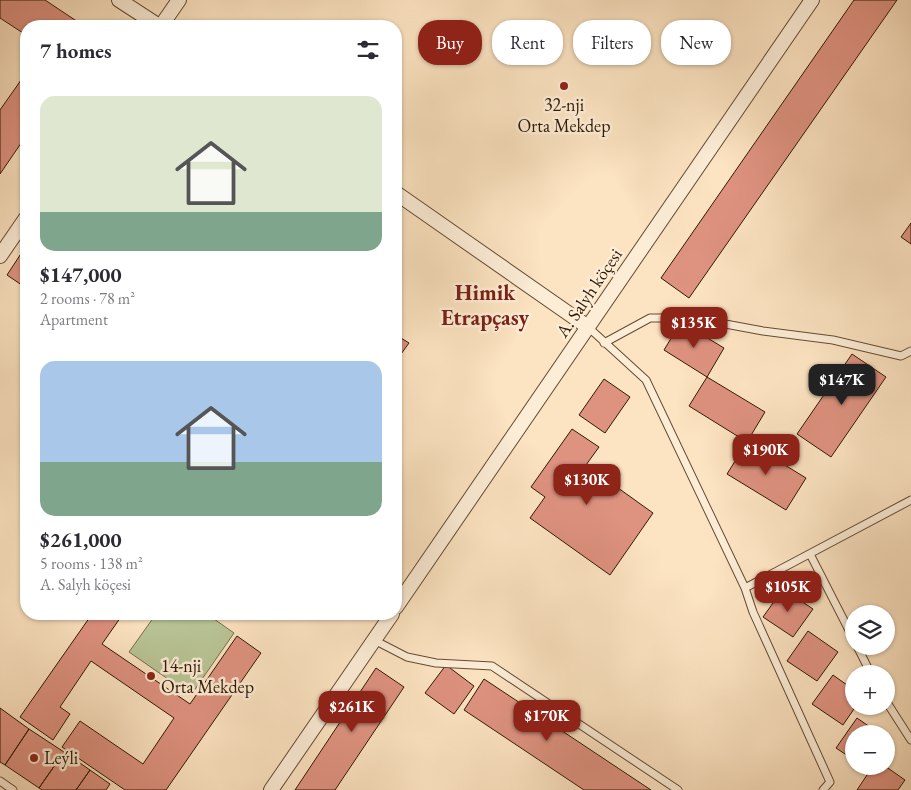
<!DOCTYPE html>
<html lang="en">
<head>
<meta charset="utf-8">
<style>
	:root { --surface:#fff; --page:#f7f7f7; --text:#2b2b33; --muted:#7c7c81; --accent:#8f2418 }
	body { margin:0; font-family:"EB Garamond",serif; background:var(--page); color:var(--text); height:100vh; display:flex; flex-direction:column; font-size:19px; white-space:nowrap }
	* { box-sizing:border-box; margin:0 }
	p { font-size:16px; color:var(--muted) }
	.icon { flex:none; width:28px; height:28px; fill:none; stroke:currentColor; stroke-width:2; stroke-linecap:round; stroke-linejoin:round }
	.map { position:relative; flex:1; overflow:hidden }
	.sheet { position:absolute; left:20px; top:20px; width:382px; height:600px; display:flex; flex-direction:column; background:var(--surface); border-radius:20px; box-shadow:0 1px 4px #0004 }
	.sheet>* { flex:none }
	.top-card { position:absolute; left:418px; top:20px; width:418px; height:45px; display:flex; gap:10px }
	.tools { position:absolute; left:845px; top:605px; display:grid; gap:10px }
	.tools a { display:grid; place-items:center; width:50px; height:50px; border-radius:50%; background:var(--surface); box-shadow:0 1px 4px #0004; font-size:25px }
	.price { position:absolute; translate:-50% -42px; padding:0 11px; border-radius:10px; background:var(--accent); color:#fff; font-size:16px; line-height:32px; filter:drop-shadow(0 1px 2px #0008) }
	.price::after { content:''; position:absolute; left:50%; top:30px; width:15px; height:11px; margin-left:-8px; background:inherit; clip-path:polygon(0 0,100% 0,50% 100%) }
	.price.active { background:#222; color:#fff }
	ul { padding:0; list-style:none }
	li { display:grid; align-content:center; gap:10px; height:265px; padding:0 20px }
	li span { display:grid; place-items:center; height:155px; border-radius:15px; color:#555 }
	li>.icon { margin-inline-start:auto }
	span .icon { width:90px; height:90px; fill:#fffc; stroke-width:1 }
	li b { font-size:21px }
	h2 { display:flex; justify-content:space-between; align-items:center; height:60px; padding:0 20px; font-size:21px }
	.chip { padding:0 18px; border-radius:20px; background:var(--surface); box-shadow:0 1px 4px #0004; font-size:18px; line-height:45px }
	.chip.active { background:var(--accent); color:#fff }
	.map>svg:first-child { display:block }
	.green { fill:#b9c597; stroke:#756f4d }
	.building { fill:#de9280; stroke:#311903 }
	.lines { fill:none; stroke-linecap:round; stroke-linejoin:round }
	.service-casing { stroke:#644c32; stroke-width:9 }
	.minor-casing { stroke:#644c32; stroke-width:16 }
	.service { stroke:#fdedd7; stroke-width:7 }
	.minor { stroke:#fdedd7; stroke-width:14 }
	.poi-dot { fill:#8f2418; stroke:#fdedd7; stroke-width:2 }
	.labels { text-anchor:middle; stroke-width:5; stroke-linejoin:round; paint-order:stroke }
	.poi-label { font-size:18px; fill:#311903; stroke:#fdedd7; text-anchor:start }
	.street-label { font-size:18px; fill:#311903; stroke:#fdedd7 }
	.district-label { font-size:22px; font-weight:bold; fill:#7a1f14; stroke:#fdedd7 }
</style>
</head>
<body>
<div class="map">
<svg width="911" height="790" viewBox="0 0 911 790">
	<rect width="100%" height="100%" fill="#fce3c1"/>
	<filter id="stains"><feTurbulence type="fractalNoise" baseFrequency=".004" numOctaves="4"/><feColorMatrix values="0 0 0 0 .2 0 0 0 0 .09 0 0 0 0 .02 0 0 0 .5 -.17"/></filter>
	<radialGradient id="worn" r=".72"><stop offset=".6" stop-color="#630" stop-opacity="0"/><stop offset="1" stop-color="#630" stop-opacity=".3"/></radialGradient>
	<!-- green -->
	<path class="green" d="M156,614h51l27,19 -43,62 -62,-43z"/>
	<!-- building -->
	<path class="building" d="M0,0h45l39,26h-58v9l-26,-17z
		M854,0h43l-208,298 -28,-20z
		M26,73v63l-26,38v-64z
		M911,223v21l-10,-7z
		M26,246v42l-19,-13z
		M681,322l43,26 -17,29 -43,-27z
		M396,335l13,8 -13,18z
		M852,354l34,23 -55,80 -34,-23z
		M707,377l58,35 -18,30 -58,-36z
		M604,379l26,18 -25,36 -26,-18z
		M572,429l27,18 -13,18 67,48 -43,62 -80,-57 15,-21 -14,-10z
		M747,442l59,36 -20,32 -59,-36z
		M783,589l30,20 -20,28 -30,-20z
		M92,614h31l-21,30 88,60 47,-68 24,17 -95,137h-41l-63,-43 18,-26 63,43 31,-46 -83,-57 -31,46 10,7 -17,26 -33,-23z
		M808,631l30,21 -21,29 -30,-20z
		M446,665l28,21 -20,28 -29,-21z
		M376,668l28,19 -69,103h-40z
		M833,675l21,15v16h2l-13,19 -31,-21z
		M484,679l167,111h-67l-120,-80z
		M0,708l29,21 -24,36 -5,-3z
		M857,718l23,16h-26v26l-18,-12z
		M29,729l35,23 -25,36 -34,-23z
		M64,752l26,18 -14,20h-34l-3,-2z
		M873,766h12l20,14 -7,10h-41z
		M90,770l20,14 -4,6h-30z"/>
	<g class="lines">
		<!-- service casing -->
		<g class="service-casing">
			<path id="service" d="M588,327l58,53 99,208 8,24 77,170 -7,8
				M604,343l46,-25h43l70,13 70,9 68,16 10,-5
				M810,554l44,86
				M745,588l166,-88
				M374,640l33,17 29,6 56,3 186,124
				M857,646l14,28
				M886,701l25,39
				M0,781l13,9"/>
		</g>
		<!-- minor casing -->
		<g class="minor-casing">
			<path id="minor" d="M119,0l40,26
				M161,26l18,-26
				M396,193l192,134
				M0,256l26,-38
				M396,607l416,-607
				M271,790l121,-176"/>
		</g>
		<!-- service -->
		<use href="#service" class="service"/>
		<!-- minor -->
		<use href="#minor" class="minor"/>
	</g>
	<!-- markers -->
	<g class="poi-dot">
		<circle cx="564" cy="86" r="5"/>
		<circle cx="151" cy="676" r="5"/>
		<circle cx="34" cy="758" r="5"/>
	</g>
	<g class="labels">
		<!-- poi labels -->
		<g class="poi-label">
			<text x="564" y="111" text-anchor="middle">32-nji<tspan x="564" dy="21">Orta Mekdep</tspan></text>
			<text x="161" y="672">14-nji<tspan x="161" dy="21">Orta Mekdep</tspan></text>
			<text x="44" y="764">Leýli</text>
		</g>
		<!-- street labels -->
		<g class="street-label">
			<text transform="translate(589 293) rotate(-56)" y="6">A. Salyh köçesi</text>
		</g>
		<!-- district labels -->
		<g class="district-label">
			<text x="485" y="300">Himik<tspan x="485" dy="25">Etrapçasy</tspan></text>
		</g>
	</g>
	<rect width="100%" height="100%" filter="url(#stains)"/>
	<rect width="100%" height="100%" fill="url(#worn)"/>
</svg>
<div class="tools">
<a><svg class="icon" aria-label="layers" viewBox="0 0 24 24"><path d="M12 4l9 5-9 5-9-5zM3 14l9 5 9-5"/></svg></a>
<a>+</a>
<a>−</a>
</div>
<b class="price" style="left:694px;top:349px">$135K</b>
<b class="price active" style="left:842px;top:406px">$147K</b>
<b class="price" style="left:766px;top:476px">$190K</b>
<b class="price" style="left:587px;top:506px">$130K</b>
<b class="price" style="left:788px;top:613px">$105K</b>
<b class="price" style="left:352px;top:733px">$261K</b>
<b class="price" style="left:547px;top:742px">$170K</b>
<div class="top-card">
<a class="chip active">Buy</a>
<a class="chip">Rent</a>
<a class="chip">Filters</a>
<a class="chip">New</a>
</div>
<section class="sheet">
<h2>7 homes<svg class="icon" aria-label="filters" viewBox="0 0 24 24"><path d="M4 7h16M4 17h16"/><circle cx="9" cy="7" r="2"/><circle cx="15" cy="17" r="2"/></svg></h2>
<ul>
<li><span style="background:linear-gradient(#dfe7d0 75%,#7fa58c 0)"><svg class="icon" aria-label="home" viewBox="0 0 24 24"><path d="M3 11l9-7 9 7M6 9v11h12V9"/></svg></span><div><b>$147,000</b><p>2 rooms · 78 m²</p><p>Apartment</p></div></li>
<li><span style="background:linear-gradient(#a9c7e8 65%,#7fa58c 0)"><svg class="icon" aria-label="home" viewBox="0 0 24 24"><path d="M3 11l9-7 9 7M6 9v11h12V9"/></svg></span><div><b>$261,000</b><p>5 rooms · 138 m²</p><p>A. Salyh köçesi</p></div></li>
</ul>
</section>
</div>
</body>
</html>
